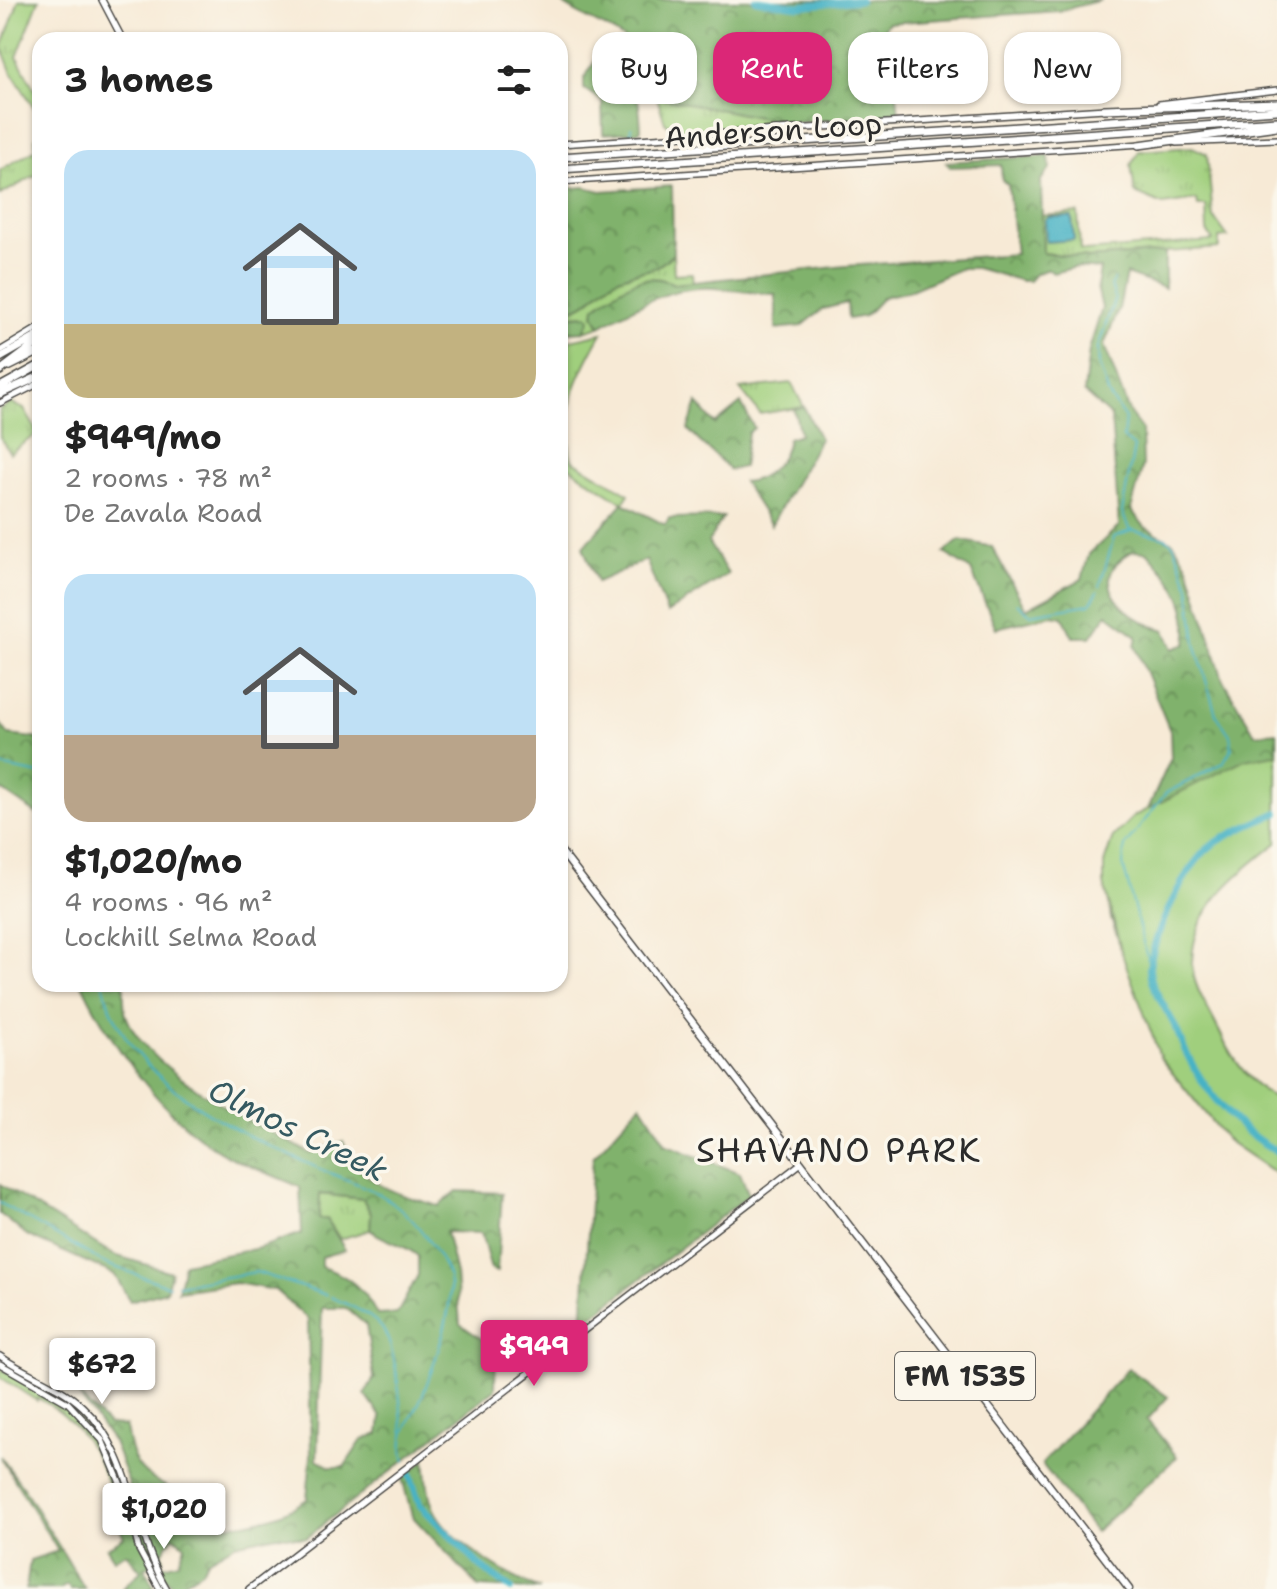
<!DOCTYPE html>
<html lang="en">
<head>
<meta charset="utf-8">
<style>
	:root { --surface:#fff; --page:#f6f6f6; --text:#222; --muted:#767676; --accent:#db2777 }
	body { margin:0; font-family:"Shantell Sans",sans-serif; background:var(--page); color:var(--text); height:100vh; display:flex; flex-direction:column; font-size:30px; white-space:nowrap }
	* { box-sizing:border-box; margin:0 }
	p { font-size:26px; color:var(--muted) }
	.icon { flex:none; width:44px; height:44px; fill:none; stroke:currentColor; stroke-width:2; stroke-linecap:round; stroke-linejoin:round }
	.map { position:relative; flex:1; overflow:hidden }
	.side { position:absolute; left:32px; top:32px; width:536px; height:960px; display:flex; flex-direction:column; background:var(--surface); border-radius:24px; box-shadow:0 2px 6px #0004 }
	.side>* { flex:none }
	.hud { position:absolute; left:592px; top:32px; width:564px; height:72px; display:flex; gap:16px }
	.price { position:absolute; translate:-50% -68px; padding:0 18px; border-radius:8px; background:#fff; color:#222; font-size:26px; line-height:52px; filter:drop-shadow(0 2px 4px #0008) }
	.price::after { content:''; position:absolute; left:50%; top:48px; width:24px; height:18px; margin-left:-12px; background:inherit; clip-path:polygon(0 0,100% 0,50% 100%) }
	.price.on { background:var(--accent); color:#fff }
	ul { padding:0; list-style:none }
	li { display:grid; align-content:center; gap:16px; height:424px; padding:0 32px }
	li span { display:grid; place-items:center; height:248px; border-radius:24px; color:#555 }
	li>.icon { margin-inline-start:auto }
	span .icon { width:144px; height:144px; fill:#fffc; stroke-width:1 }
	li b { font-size:34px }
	h2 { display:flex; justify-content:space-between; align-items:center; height:96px; padding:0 32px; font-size:34px }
	.pill { padding:0 28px; border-radius:24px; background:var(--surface); box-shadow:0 2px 6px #0004; font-size:28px; line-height:72px }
	.pill.on { background:var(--accent); color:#fff }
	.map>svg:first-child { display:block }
	.grass { fill:url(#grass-tufts); stroke:#667d54; stroke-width:2 }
	.forest { fill:url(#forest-crowns); stroke:#566e4c; stroke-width:2; fill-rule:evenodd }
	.park { fill:#a0cf7d; stroke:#667d54; stroke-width:2 }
	.water { fill:#47b2c5; stroke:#396e78; stroke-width:2 }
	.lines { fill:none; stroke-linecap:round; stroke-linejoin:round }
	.stream { stroke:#47b2c5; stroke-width:2 }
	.river { stroke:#47b2c5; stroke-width:7 }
	.secondary-casing { stroke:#4a4845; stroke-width:8 }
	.primary-casing { stroke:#4a4845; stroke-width:9 }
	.highway-casing { stroke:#4a4845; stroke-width:10 }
	.secondary { stroke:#fff; stroke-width:5 }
	.primary { stroke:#fff; stroke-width:6 }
	.highway { stroke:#fff; stroke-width:7 }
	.labels { text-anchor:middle; stroke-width:7; stroke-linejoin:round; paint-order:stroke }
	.shield { fill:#fbf7ec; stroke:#696865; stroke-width:2 }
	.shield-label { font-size:28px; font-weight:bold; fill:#2b2b2b }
	.street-label { font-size:30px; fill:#2b2b2b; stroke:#fbf7ec }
	.water-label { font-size:32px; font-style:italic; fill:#355a61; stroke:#fbf7ec }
	.quarter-label { font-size:34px; letter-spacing:2px; fill:#2b2b2b; stroke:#fbf7ec }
</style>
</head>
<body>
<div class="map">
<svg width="1277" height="1589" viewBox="0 0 1277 1589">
	<defs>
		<pattern id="grass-tufts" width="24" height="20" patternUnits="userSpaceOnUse" patternTransform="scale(2)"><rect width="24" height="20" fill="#a0cf7d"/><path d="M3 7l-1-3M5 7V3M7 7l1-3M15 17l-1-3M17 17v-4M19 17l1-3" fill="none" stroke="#8ab26c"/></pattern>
		<pattern id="forest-crowns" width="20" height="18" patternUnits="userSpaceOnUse" patternTransform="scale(2)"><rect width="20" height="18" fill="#80b26c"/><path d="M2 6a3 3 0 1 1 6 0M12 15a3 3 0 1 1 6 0" fill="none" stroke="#699159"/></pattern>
	</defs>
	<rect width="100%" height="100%" fill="#fbf7ec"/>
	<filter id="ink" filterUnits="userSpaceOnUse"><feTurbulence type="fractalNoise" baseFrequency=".0125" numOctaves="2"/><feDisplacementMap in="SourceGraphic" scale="16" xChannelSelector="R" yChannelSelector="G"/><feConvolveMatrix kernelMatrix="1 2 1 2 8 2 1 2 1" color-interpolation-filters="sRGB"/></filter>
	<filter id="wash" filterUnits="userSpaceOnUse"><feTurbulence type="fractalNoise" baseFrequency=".006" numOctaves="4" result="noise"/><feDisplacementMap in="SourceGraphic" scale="32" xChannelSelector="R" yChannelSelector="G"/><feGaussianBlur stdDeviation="1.8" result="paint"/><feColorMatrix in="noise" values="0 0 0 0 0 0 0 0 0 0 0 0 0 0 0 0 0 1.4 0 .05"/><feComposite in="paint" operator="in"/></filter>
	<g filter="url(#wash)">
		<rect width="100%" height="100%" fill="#f7ead6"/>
		<!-- grass -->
		<path class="grass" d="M19,0h20l-22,57 23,43v28l-5,-19 -24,-38 -9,-23z
			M657,97l131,26 -109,7 -14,-7z
			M40,134v39l-40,22v-25l36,-21 -1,-11z
			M1192,147l15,7 6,62 15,21 -9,1v10l-130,10 -47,-5 -2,-37 38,-3 2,37 5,1 128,-10 -6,-10 -1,-25h-8l-1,-6 -34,5 -28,-12 -4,-28 8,-14z
			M673,254l1,20 18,-1 1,10 -19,1 -80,30 6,12 -16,5 6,-12 -3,-4 -27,2v-6c32,-1 38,-27 64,-35 26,-9 26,-1 49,-22z
			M602,333c-24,42 -43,78 -30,127l57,34 -6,9 -63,-42v-86l10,-35z
			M791,383l13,24 -44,7 -20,-25z
			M11,403l13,6 14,24 -28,20 -10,-16v-28z
			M319,1194l44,5 8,15 -1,16 -30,9 -13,-20 -8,1z
			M0,1368c18,11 37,19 54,30 46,28 60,75 74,124l-10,3 1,-8c-15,-50 -33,-94 -81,-119l-1,3 -37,-24z"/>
		<!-- forest -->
		<path class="forest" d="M557,0h544l-42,11 -171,12 -4,6 8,13 7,74 -111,7 -131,-26c-18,-72 -51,-61 -100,-97z
			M606,43c30,22 33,52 35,86l-3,3 -35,2 -1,-33 -18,-12v-10z
			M1049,156l1,13 -9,11 2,73 46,5 76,-6v36l-39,-14 -7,35 -15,36 26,69 12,16 1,35 -12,45 14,17 29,16 14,23 35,114 32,54 22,-2v111c-40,32 -87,65 -85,122 1,22 17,45 26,64 12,25 32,58 59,70v75l-50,-34 -66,-81 -50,-140 -7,-55 9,-27 21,-21 14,-7 23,-51 -1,-27 -35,-85 2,-10 -30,-22 -16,23h-18l-10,-20 -11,-2 -56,13 -25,-58 -27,-17 16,-13 32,7 34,62 56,-30 7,-25 30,-28 -8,-109 -27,-25 5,-42 13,-42 -5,-21 3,-18 -23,-2 -24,6 -5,-4 -13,5 -6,7h-7l-46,-13h-14l-53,23 -26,6 -18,19 -17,3 -1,-16 -24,6 -21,17 -26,3v-35c-22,0 -42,-5 -64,-6 -42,-2 -76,18 -112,38l-6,-12 1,-7c24,-18 49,-39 79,-23l172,-18 170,-12 -8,-69 -6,-5 -1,-15 -51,2 -4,-5zM1133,551l14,1c26,28 45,51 39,92l-13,5 -8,-19c-37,-9 -84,-51 -32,-79z
			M672,186l1,68c-23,21 -23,13 -49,22 -26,8 -32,34 -64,35v-122l25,-2 16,4z
			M587,315l3,4 -6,12 -24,2v-16z
			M697,403l18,21 26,-21 13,25 -6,5 -5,34 -13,3c-14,-15 -29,-25 -42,-41z
			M804,407l16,32 -49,86 -28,-43c22,-1 42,-21 45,-44l12,-4 -6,-25z
			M623,503l42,22 4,-7 54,-1 -15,25 20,32 -61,39 -21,-53 -49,22 -14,-35z
			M0,723l9,12 31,4v77l-40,-27z
			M82,984h42c0,9 -1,22 2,31 20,58 133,110 185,139l32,-13c15,43 56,54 96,65l18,-15 45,2 -5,79 -6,-2 -10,-37 -35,-1 10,42 4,50 36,25 -1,40 -189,149 -29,-3 -42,9 -28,16 -5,11 -28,17 -16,-21 21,-5 6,-17 -12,-9 -11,18 2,5 -20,9 11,21h-33l19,-18 -15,-18 -12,6 -7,-11 17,-11 -6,-12 10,-3 9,-17 -24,-63 -36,-49 31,32 18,1c5,45 20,52 59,69l-6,27c39,9 95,1 128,-23l4,-43 -3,-137 -33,-29 -39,-7 -58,8 6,-28 75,-15 43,-15 -2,-46c-30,-14 -68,-25 -94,-45 -53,-39 -96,-99 -124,-158zM320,1194l43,5 8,15 -1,16c16,12 33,13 48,26v19l-21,39 -20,1c-13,-26 -28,-40 -56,-48v-10l24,-7 -18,-31h-8zM322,1308h24l20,17 8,53 -9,16 16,23 -2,17 -17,6 -18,27h-14l-13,-8z
			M641,1104l26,41 73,28 9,22 -167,129 11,-167z
			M0,1184l114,71 57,17 -5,19 -36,10 -16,-27 -86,-38 -28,-22z
			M1128,1368l40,29 -21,23 30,37 -82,75 -53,-68z
			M0,1456l23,31 62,102h-15l-3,-4 -7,4h-34l4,-29 28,-9z
			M425,1460c2,14 2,31 7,44 11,34 76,73 108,85l-61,-2 -67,-71 -10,-37z"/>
		<!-- park -->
		<path class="park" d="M1277,754v89c-40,32 -86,65 -85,122 1,22 17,45 26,64 12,25 32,58 59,70v75l-50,-34 -66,-81 -39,-105 -18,-70v-20l9,-27 21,-21 111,-57z"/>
		<!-- water -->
		<path class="water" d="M1049,217h23l2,23 -28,2 -1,-22z"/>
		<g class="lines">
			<!-- stream -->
			<path class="stream" d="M631,127v7
				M1114,279l-3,7 4,12 -17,49 1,18 10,30 16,24 -2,19 11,9 -12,65 7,17 37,9 8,7 15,41 8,64 19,64 14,21 2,13 -9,15 -57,30 -41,53 -2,19 26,100
				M1100,586l14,-49 19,-7
				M1017,603l13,11 60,-10 8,-13
				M0,766l40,8
				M103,984c23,100 132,147 217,185 20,9 42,15 61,26 30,17 51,47 66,77 12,25 -14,96 -24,122 -10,25 -27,40 -18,67
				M0,1203l106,61 63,22
				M178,1285l78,-13 70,23
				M331,1297c16,7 44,18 53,34 14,25 16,73 19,101"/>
			<!-- river -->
			<path class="river" d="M756,0l42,6 62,-6
				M1265,0l12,2
				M1277,813c-21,10 -47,19 -66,33 -27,21 -55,85 -61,118 -4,21 20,48 27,67 17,47 54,97 100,120
				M409,1472l11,33 61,62 30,22"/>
		</g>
	</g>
	<g filter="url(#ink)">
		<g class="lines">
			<!-- secondary casing -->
			<g class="secondary-casing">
				<path id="secondary" d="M102,0l21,40
					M1159,104l118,-14
					M1176,143l101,-4
					M560,144l545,-35
					M560,182l582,-38
					M0,351l40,-24
					M0,403l40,-20
					M0,1356c27,19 59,28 83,51 52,49 49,124 84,182
					M0,1364l68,39 34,37 21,50 16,60 21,39
					M249,1589l551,-425"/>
			</g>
			<!-- primary casing -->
			<g class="primary-casing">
				<path id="primary" d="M560,850l569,739"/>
			</g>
			<!-- highway casing -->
			<g class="highway-casing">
				<path id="highway" d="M1104,109l173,-6
					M1139,145l138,-19
					M560,157l717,-47
					M560,169l717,-48
					M0,358l40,-23
					M10,366l30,-15
					M0,371l40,-30
					M0,387l40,-22
					M0,394l40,-18"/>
			</g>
			<!-- secondary -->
			<use href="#secondary" class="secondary"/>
			<!-- primary -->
			<use href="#primary" class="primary"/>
			<!-- highway -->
			<use href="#highway" class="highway"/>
		</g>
	</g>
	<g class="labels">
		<!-- shield labels -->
		<rect class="shield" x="895" y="1352" width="140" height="48" rx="6"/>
		<g class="shield-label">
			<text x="965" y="1386">FM 1535</text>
		</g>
		<!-- street labels -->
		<g class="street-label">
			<text transform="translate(773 131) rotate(-4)" y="10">Anderson Loop</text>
		</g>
		<!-- water labels -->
		<g class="water-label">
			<text transform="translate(298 1130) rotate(26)" y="11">Olmos Creek</text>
		</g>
		<!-- quarter labels -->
		<g class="quarter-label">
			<text x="839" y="1162">SHAVANO PARK</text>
		</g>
	</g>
</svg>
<b class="price on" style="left:534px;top:1388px">$949</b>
<b class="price" style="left:102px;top:1406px">$672</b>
<b class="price" style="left:164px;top:1551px">$1,020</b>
<div class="hud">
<a class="pill">Buy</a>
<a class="pill on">Rent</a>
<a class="pill">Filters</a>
<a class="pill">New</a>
</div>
<section class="side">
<h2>3 homes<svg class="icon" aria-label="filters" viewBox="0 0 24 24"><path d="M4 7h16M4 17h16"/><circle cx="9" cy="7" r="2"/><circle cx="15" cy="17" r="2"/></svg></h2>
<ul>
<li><span style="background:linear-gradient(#bfe0f5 70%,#c2b280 0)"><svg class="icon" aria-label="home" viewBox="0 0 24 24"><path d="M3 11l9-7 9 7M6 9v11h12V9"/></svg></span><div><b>$949/mo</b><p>2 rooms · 78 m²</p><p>De Zavala Road</p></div></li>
<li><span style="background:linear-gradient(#bfe0f5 65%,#b9a48a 0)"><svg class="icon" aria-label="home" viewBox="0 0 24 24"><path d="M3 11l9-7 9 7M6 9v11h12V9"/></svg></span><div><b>$1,020/mo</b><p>4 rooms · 96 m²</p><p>Lockhill Selma Road</p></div></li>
</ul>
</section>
</div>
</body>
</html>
